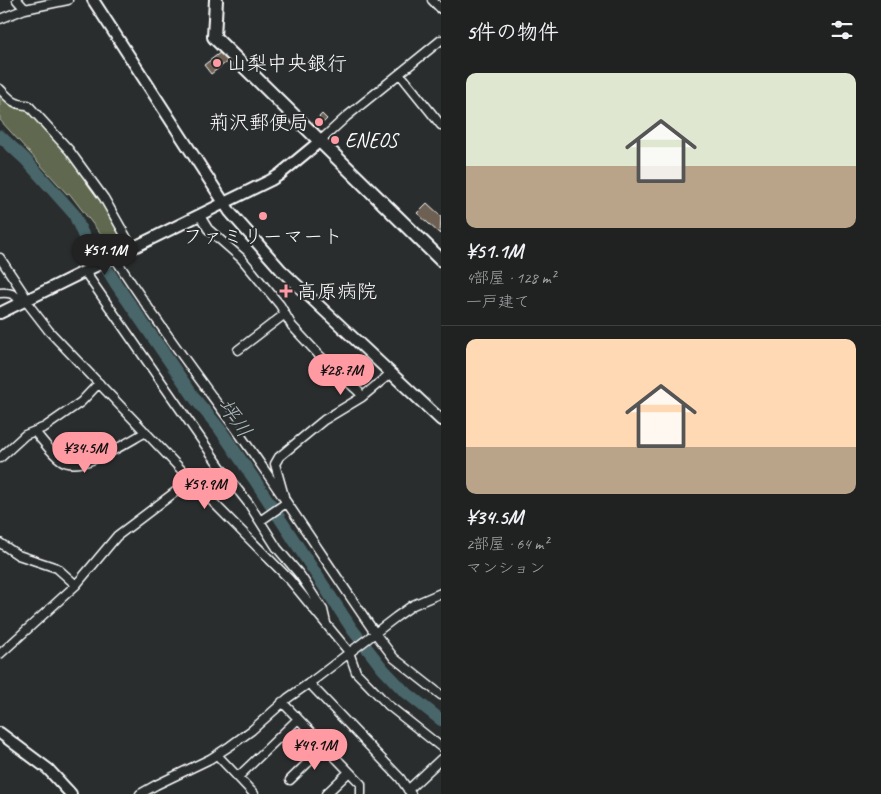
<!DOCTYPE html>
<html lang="ja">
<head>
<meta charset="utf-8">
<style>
	:root { --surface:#202222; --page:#282a2a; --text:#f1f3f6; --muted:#a2a4a5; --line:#3d3f40; --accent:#ff9aa2 }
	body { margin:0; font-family:Caveat,"Klee One",sans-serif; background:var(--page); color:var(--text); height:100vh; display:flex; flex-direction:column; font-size:19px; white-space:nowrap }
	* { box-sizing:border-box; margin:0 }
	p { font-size:16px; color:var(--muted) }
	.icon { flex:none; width:28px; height:28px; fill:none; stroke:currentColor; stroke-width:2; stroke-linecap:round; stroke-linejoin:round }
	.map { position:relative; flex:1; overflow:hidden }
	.panel { display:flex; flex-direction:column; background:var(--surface); width:440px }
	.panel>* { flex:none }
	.price { position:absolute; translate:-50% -42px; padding:0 11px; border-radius:18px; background:var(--accent); color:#111; font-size:16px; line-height:32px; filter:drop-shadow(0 1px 2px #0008) }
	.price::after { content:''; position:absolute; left:50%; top:30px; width:15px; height:11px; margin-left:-8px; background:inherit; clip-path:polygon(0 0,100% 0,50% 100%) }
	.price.on { background:#222; color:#fff }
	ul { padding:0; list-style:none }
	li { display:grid; align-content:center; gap:10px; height:265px; padding:0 25px }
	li+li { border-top:1px solid var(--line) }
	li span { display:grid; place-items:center; height:155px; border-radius:10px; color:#555 }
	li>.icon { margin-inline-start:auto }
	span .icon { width:90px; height:90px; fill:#fffc; stroke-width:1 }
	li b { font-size:21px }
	h2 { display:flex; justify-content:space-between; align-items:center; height:60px; padding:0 25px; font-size:21px }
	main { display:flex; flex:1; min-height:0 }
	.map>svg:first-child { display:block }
	.green { fill:#61694f; stroke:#b0b4a7 }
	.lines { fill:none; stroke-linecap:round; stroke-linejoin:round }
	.river { stroke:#48666a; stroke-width:12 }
	.building { fill:#6d6153; stroke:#fff }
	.minor-casing { stroke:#fff; stroke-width:11 }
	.tertiary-casing { stroke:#fff; stroke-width:14 }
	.primary-casing { stroke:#fff; stroke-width:16 }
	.minor { stroke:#2a2d2e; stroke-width:8 }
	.tertiary { stroke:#2a2d2e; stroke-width:10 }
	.primary { stroke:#2a2d2e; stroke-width:12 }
	.poi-dot { fill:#ff9aa2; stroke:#2a2d2e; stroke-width:2 }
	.labels { text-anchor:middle; stroke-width:4.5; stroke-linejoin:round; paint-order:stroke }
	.poi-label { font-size:20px; fill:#fff; stroke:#2a2d2e; text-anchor:start }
	.water-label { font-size:21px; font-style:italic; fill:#adbabc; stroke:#2a2d2e }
</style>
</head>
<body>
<main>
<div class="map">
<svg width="441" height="794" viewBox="0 0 441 794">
	<rect width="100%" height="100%" fill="#2a2d2e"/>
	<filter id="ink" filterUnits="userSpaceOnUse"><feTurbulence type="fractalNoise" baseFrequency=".02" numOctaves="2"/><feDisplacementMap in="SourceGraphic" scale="10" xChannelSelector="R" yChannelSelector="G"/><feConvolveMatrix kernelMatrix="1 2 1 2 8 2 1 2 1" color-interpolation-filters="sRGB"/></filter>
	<g filter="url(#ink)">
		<!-- green -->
		<path class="green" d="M0,91l26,16 57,64 47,75 -15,7 -46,-60 -2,1 -67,-74z"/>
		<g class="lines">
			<!-- river -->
			<path class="river" d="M0,136l25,23 49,55 11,25 15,19 16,26 80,116 23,28 35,51 98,150 31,40 20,21 38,30"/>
		</g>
		<!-- building -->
		<path class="building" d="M221,52l7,9 -17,13 -7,-9z
			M322,114l5,5 -11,11 -5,-5z
			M427,203l14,13 -1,18 -23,-21z"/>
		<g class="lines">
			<!-- minor casing -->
			<g class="minor-casing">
				<path id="minor" d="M17,0l8,9
					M432,0l9,9
					M0,19l25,-10 43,-9
					M400,74l41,51
					M0,89c10,10 14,16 28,16l41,45 35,48 29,51
					M319,142l27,-25 95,-77
					M200,216l8,13 33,29 39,47 12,21 27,29 40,37 3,5
					M0,258l24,36 1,6 24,31 142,149 98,99 60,73 7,20 32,33 53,42
					M115,258c38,60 81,116 123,174 47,66 91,134 137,201l19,25 47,37
					M85,272l141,203 23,29 28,44 23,27 23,35 3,13
					M0,293c10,-1 15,1 22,9
					M238,350l47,-36
					M35,432c8,9 16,21 26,28 20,14 66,-18 85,-28
					M0,458l25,-23 20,-8 36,-25 18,-19
					M199,488l27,-13
					M284,496l-9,-32 4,-7 45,-37 38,-23 29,-24
					M260,521l26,-18
					M0,543l18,12 39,13 19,17
					M0,654l76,-69 41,-49 74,-56
					M309,683l91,95 11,16
					M282,702l79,82v10
					M217,755l37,39
					M238,777l60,-58
					M290,780l35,-34
					M408,790l33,-31
					M140,794l16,-9 54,-26 20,-13 22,-16 36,-32 27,-19 81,-62 17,-12 28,-12
					M326,794l23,-22"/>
			</g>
			<!-- tertiary casing -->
			<g class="tertiary-casing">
				<path id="tertiary" d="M93,0l137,212 51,58 160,150
					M0,313l271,-133 8,-5 40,-33
					M0,733l48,36 23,25"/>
			</g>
			<!-- primary casing -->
			<g class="primary-casing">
				<path id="primary" d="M216,0l-2,37 227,223"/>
			</g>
			<!-- minor -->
			<use href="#minor" class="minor"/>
			<!-- tertiary -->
			<use href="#tertiary" class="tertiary"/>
			<!-- primary -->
			<use href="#primary" class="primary"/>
		</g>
	</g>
	<!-- markers -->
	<g class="poi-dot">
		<circle cx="217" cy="63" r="5"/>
		<circle cx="319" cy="122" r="5"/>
		<circle cx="335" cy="140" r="5"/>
		<circle cx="263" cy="216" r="5"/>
		<path d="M283.5 283.5h5v5h5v5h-5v5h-5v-5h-5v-5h5z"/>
	</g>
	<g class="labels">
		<!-- poi labels -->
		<g class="poi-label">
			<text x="227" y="70">山梨中央銀行</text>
			<text x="309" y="129" text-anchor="end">荊沢郵便局</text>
			<text x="345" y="147">ENEOS</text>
			<text x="263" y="243" text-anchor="middle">ファミリーマート</text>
			<text x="297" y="298">高原病院</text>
		</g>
		<!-- water labels -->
		<g class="water-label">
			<text transform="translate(235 418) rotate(55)" y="7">坪川</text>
		</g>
	</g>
</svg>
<b class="price on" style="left:105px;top:276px">¥51.1M</b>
<b class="price" style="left:341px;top:396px">¥28.7M</b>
<b class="price" style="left:85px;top:474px">¥34.5M</b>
<b class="price" style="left:205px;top:510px">¥59.9M</b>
<b class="price" style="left:315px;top:771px">¥49.1M</b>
</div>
<section class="panel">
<h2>5件の物件<svg class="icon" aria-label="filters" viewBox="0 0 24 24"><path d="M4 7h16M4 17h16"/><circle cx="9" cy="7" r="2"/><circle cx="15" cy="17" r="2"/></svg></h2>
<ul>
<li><span style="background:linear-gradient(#dfe7d0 60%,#b9a48a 0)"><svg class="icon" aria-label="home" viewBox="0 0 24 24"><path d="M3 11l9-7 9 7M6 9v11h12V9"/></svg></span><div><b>¥51.1M</b><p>4部屋 · 128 m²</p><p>一戸建て</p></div></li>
<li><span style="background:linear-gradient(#ffd9b3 70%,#b9a48a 0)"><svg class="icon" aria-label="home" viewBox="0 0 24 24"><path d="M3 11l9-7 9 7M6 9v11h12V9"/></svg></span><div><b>¥34.5M</b><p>2部屋 · 64 m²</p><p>マンション</p></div></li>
</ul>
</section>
</main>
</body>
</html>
